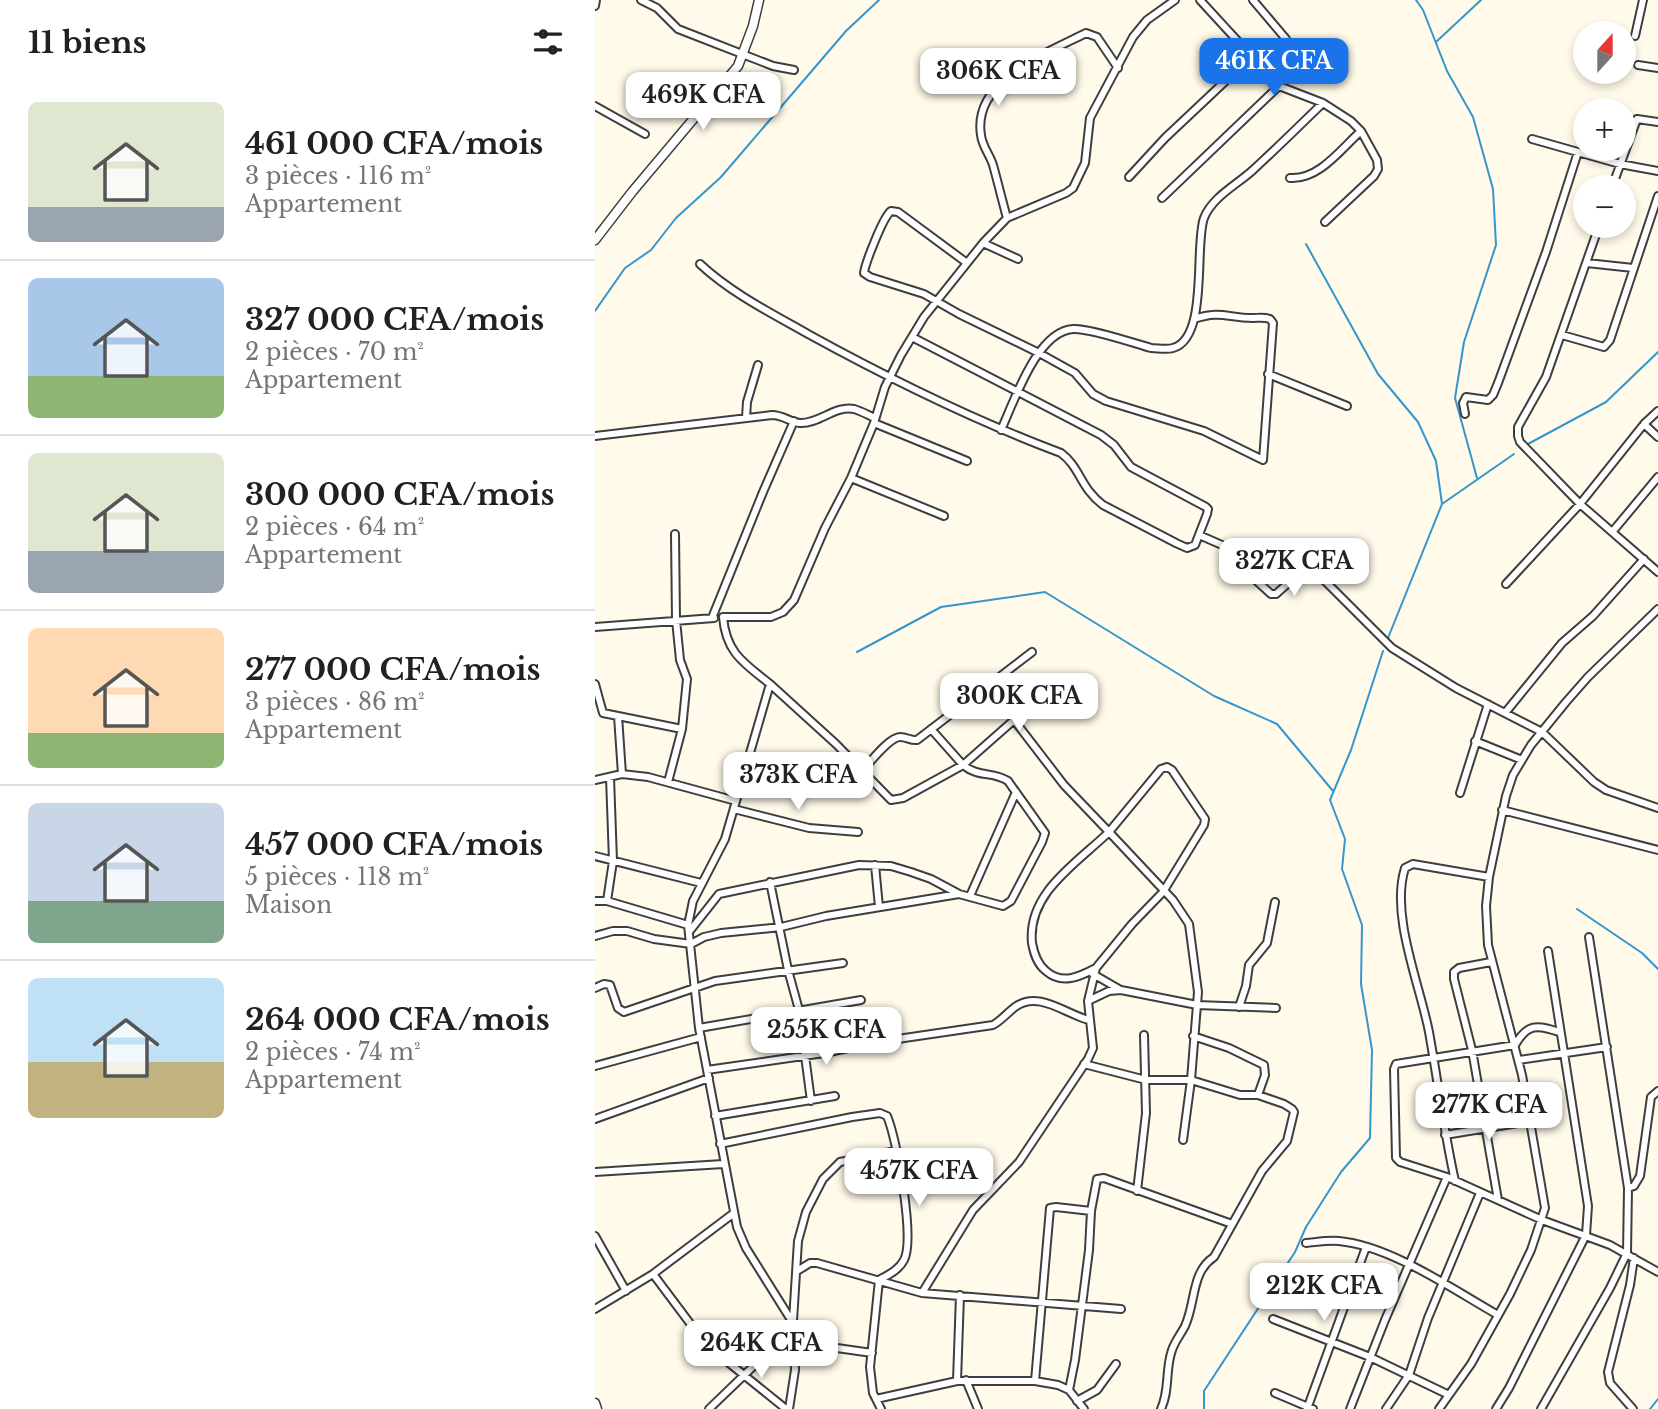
<!DOCTYPE html>
<html lang="fr">
<head>
<meta charset="utf-8">
<style>
	:root { --surface:#fff; --page:#f6f6f6; --text:#202124; --muted:#757577; --line:#e0e0e0; --accent:#1a73e8 }
	body { margin:0; font-family:"Libre Baskerville",serif; background:var(--page); color:var(--text); height:100vh; display:flex; flex-direction:column; font-size:26px; white-space:nowrap }
	* { box-sizing:border-box; margin:0 }
	p { font-size:23px; color:var(--muted) }
	.icon { flex:none; width:38px; height:38px; fill:none; stroke:currentColor; stroke-width:2; stroke-linecap:round; stroke-linejoin:round }
	.map { position:relative; flex:1; overflow:hidden }
	.sheet { display:flex; flex-direction:column; background:var(--surface); width:595px }
	.sheet>* { flex:none }
	.needle { width:46px; rotate:21deg }
	.controls { position:absolute; left:978px; top:21px; display:grid; gap:14px }
	.controls a { display:grid; place-items:center; width:63px; height:63px; border-radius:50%; background:var(--surface); box-shadow:0 4px 10px #0003; font-size:35px }
	.price { position:absolute; translate:-50% -60px; padding:0 16px; border-radius:14px; background:#fff; color:#222; font-size:23px; line-height:46px; filter:drop-shadow(0 2px 4px #0008) }
	.price::after { content:''; position:absolute; left:50%; top:42px; width:21px; height:16px; margin-left:-10px; background:inherit; clip-path:polygon(0 0,100% 0,50% 100%) }
	.price.active { background:var(--accent); color:#fff }
	ul { padding:0; list-style:none }
	li { display:flex; align-items:center; gap:21px; height:175px; padding:0 28px }
	li+li { border-top:2px solid var(--line) }
	li span { display:grid; place-items:center; flex:none; width:196px; height:140px; border-radius:10px; color:#555 }
	li>.icon { margin-inline-start:auto }
	span .icon { width:84px; height:84px; fill:#fffc; stroke-width:1 }
	li b { font-size:30px }
	h2 { display:flex; justify-content:space-between; align-items:center; height:84px; padding:0 28px; font-size:30px }
	main { display:flex; flex:1; min-height:0 }
	.map>svg:first-child { display:block }
	.lines { fill:none; stroke-linecap:round; stroke-linejoin:round }
	.stream { stroke:#3496ce; stroke-width:2 }
	.minor-casing { stroke:#3e3e3e; stroke-width:10 }
	.tertiary-casing { stroke:#3e3e3e; stroke-width:11 }
	.minor { stroke:#fff; stroke-width:6 }
	.tertiary { stroke:#fff; stroke-width:8 }
</style>
</head>
<body>
<main>
<section class="sheet">
<h2>11 biens<svg class="icon" aria-label="filters" viewBox="0 0 24 24"><path d="M4 7h16M4 17h16"/><circle cx="9" cy="7" r="2"/><circle cx="15" cy="17" r="2"/></svg></h2>
<ul>
<li><span style="background:linear-gradient(#dfe7d0 75%,#9aa5b1 0)"><svg class="icon" aria-label="home" viewBox="0 0 24 24"><path d="M3 11l9-7 9 7M6 9v11h12V9"/></svg></span><div><b>461 000 CFA/mois</b><p>3 pièces · 116 m²</p><p>Appartement</p></div></li>
<li><span style="background:linear-gradient(#a9c7e8 70%,#8fb573 0)"><svg class="icon" aria-label="home" viewBox="0 0 24 24"><path d="M3 11l9-7 9 7M6 9v11h12V9"/></svg></span><div><b>327 000 CFA/mois</b><p>2 pièces · 70 m²</p><p>Appartement</p></div></li>
<li><span style="background:linear-gradient(#dfe7d0 70%,#9aa5b1 0)"><svg class="icon" aria-label="home" viewBox="0 0 24 24"><path d="M3 11l9-7 9 7M6 9v11h12V9"/></svg></span><div><b>300 000 CFA/mois</b><p>2 pièces · 64 m²</p><p>Appartement</p></div></li>
<li><span style="background:linear-gradient(#ffd9b3 75%,#8fb573 0)"><svg class="icon" aria-label="home" viewBox="0 0 24 24"><path d="M3 11l9-7 9 7M6 9v11h12V9"/></svg></span><div><b>277 000 CFA/mois</b><p>3 pièces · 86 m²</p><p>Appartement</p></div></li>
<li><span style="background:linear-gradient(#c9d6e8 70%,#7fa58c 0)"><svg class="icon" aria-label="home" viewBox="0 0 24 24"><path d="M3 11l9-7 9 7M6 9v11h12V9"/></svg></span><div><b>457 000 CFA/mois</b><p>5 pièces · 118 m²</p><p>Maison</p></div></li>
<li><span style="background:linear-gradient(#bfe0f5 60%,#c2b280 0)"><svg class="icon" aria-label="home" viewBox="0 0 24 24"><path d="M3 11l9-7 9 7M6 9v11h12V9"/></svg></span><div><b>264 000 CFA/mois</b><p>2 pièces · 74 m²</p><p>Appartement</p></div></li>
</ul>
</section>
<div class="map">
<svg width="1063" height="1409" viewBox="0 0 1063 1409">
	<rect width="100%" height="100%" fill="#fffae9"/>
	<g class="lines">
		<!-- stream -->
		<path class="stream" d="M821,0l7,10 24,61 26,46 20,72 3,56 -32,97 -9,56 22,80
			M841,42l45,-42
			M711,244l72,130 40,48 18,39 6,43
			M0,311l30,-43 26,-18 25,-32 45,-41 125,-146 33,-31
			M933,444l78,-42 52,-50
			M793,638l54,-134 72,-50
			M262,652l84,-45 104,-15 169,104 63,28 56,67
			M982,909l65,44 16,16
			M609,1409v-18l91,-139 11,-25 35,-55 29,-34 2,-88 -11,-66 1,-59 -20,-56 3,-30 -15,-39 21,-50 32,-99
			M1055,1409l8,-10"/>
		<!-- minor casing -->
		<g class="minor-casing">
			<path id="minor" d="M46,0l16,8 21,21 95,37 21,4
				M605,0l79,86 44,17 28,18 10,10 16,29 1,9 -4,7 -49,46
				M658,0l33,39
				M0,6l1,-6
				M1040,36l8,-36
				M1043,65l20,3
				M0,106l50,28
				M937,139l88,25 38,7
				M534,177l36,-39 86,-81
				M695,178c29,2 51,-29 71,-47
				M1017,187l25,-68 21,3
				M567,198l117,-112
				M412,218c-5,-18 -9,-35 -14,-53 -3,-10 -11,-19 -12,-30 -9,-55 66,-82 105,-102l11,4 21,31
				M1004,226l-53,151 -28,50v9l2,6 60,62 78,68
				M388,243l35,16
				M372,263l-69,-51 -7,-1c-8,6 -26,53 -27,62l6,4 54,17 35,20 80,39 36,20 18,21 13,7 98,30 59,29 10,-137 -3,-4c-6,-2 -11,-1 -17,-1 -26,0 -32,-8 -59,1
				M992,263l46,5
				M105,264c31,29 71,49 108,70 82,45 165,86 253,119 19,14 20,36 42,52l73,38 11,5 8,-3 12,-31 1,-5 -2,-2 -75,-40 -17,-22 -13,-10 -189,-98
				M967,335l42,12 6,-7 48,-144
				M673,374l79,32
				M870,414l-2,-11 3,-6 22,3 5,-5 5,-12 48,-131 32,-100
				M151,418l1,-16 11,-37
				M279,423l93,38
				M1049,424l14,13
				M406,430c13,-28 36,-99 72,-101 17,-1 60,14 78,19 7,0 15,2 22,0 36,-10 21,-103 31,-130 8,-21 34,-34 49,-48 24,-22 47,-45 70,-67
				M0,436l177,-21c11,0 18,7 28,8 19,1 35,-18 54,-14 7,2 14,6 21,9
				M256,478l93,38
				M1018,531l45,-54
				M80,534l1,86 4,40 7,19 -5,50
				M604,535l23,10 12,15 37,34h5l29,-26h7l80,80 64,40 86,44 52,50 12,8 52,18
				M911,584l74,-80 64,-80 14,-13
				M117,618l51,-126 31,-71
				M0,627l119,-9
				M0,684l8,29 15,3 4,58
				M910,713l57,-70 31,-27 51,-57
				M23,716l64,13 -14,53
				M336,729l32,36 51,-45 40,-41
				M880,741l47,19
				M266,772c8,-8 28,-35 39,-35 7,0 11,4 17,3l115,-88
				M0,780l27,-6 26,3 88,24
				M865,793l28,-89
				M139,809l75,19 49,4
				M907,810l156,40
				M0,856l106,27
				M280,865l4,42
				M175,882l18,88 11,40 12,91
				M375,896l46,-104
				M0,901h12l81,24
				M12,901l6,-40 -3,-84
				M94,932l30,-38 140,-29 32,1 20,6 20,7 28,15 44,12 8,-5 31,-59 3,-9 -37,-52c-15,-10 -29,-3 -45,-16l-60,33 -12,2 -55,-56 -66,-60
				M0,936l18,-5h14l27,8 37,5 13,-7 17,-4 60,-6 45,-11 133,-22
				M896,962l-32,6 -5,4v7l18,71 26,150
				M501,968c-17,9 -34,17 -50,3 -9,-7 -12,-17 -14,-28 -5,-50 45,-80 77,-111l64,68 16,24 9,68 -7,88 -8,60
				M498,974l26,15
				M0,988l9,-4 6,1 8,23 6,4 91,-31 128,-18
				M493,1001l21,-10 12,-1 76,15 79,3
				M644,1007l7,-21 3,-21 18,-22 8,-41
				M104,1028l162,-28
				M964,1032c-22,-8 -32,-8 -44,13l-119,19 -2,5 2,89 4,4 47,15 95,43 68,25 48,27
				M598,1036l36,12 35,17 1,10 -7,20
				M924,1060l88,-13
				M489,1064l62,16h45l49,15h18l26,9 8,5 2,3 -7,29 -25,30 -48,86c-23,15 -18,45 -29,69 -4,8 -10,15 -13,24 -7,19 -2,40 -11,59
				M0,1066l106,-29
				M112,1070l117,-17 53,-11 116,-17c9,-5 14,-12 22,-18 24,-17 50,7 74,13
				M120,1116l120,-20
				M0,1119l114,-41
				M850,1135l85,-14
				M125,1144l132,-27 28,-4 7,3c10,23 28,123 17,144 -5,10 -16,15 -25,20l-9,87 3,26 8,16
				M0,1172l128,-8
				M860,1181c-11,-49 -17,-99 -26,-149 -9,-47 -39,-117 -24,-164l8,-4 76,13
				M1033,1188l6,-2 6,-10 11,-79 7,-6
				M542,1191l9,-78 -2,-78
				M0,1236l31,55
				M711,1243c11,-1 22,-3 33,-2 52,5 113,48 159,74
				M202,1271l13,-8h7l105,30 199,16
				M58,1274l45,60 31,29 57,46
				M327,1293l51,-83 46,-48 69,-103 5,-11 -5,-47 8,-33 36,-44 31,-32 41,-67 1,-6 -33,-49 -5,-3 -6,2 -52,63 -45,-47 -50,-65
				M0,1309l58,-35 81,-61
				M678,1319l97,38 79,38
				M198,1321l5,-80 8,-29 17,-33 17,-17 56,-11
				M200,1335l28,11 49,7
				M371,1380l12,29
				M362,1381l3,-86
				M440,1381l15,-173 6,-1 35,4
				M474,1390l6,-30 14,-110 2,-39 6,-32 7,-1 128,46
				M680,1393l38,16
				M281,1399l81,-18h78l23,4 11,5 15,19
				M482,1401l20,-11 19,-26
				M114,1409l84,-81
				M194,1409l6,-39 -2,-47 -47,-75 -9,-21 -38,-199 -11,-103 5,-24 32,-62 45,-155c-26,-21 -44,-31 -47,-67h48l12,-5 11,-12 31,-72 26,-50 23,-55 11,-36 16,-32 23,-38 59,-74 24,-25 59,-25 7,-5 12,-25 5,-45 43,-81 14,-17 28,-20
				M712,1409l59,-162
				M755,1409l35,-89 62,-143
				M791,1409l23,-34 19,-57 52,-125
				M844,1409l32,-45 39,-70 21,-44 14,-42 -23,-133 -34,-130 -2,-39 3,-29 17,-81 7,-21 18,-30 35,-43 22,-25 70,-68
				M901,1409l13,-21 77,-153 2,-29 -40,-255
				M946,1409l69,-121 17,-35 1,-65 -39,-251
				M1038,1409l-23,-26 -2,-11 22,-87 4,-27"/>
		</g>
		<!-- tertiary casing -->
		<g class="tertiary-casing">
			<path id="tertiary" d="M0,240l37,-48 106,-126 15,-40 6,-26
				M0,1403l2,6"/>
		</g>
		<!-- minor -->
		<use href="#minor" class="minor"/>
		<!-- tertiary -->
		<use href="#tertiary" class="tertiary"/>
	</g>
</svg>
<div class="controls">
<a><svg class="needle" viewBox="-14 -14 28 28"><path d="M0-13l5 13h-10z" fill="#e53935"/><path d="M0 13l5-13h-10z" fill="#757577"/></svg></a>
<a>+</a>
<a>−</a>
</div>
<b class="price active" style="left:679px;top:98px">461K CFA</b>
<b class="price" style="left:403px;top:108px">306K CFA</b>
<b class="price" style="left:108px;top:132px">469K CFA</b>
<b class="price" style="left:699px;top:598px">327K CFA</b>
<b class="price" style="left:424px;top:733px">300K CFA</b>
<b class="price" style="left:203px;top:812px">373K CFA</b>
<b class="price" style="left:231px;top:1067px">255K CFA</b>
<b class="price" style="left:894px;top:1142px">277K CFA</b>
<b class="price" style="left:324px;top:1208px">457K CFA</b>
<b class="price" style="left:729px;top:1323px">212K CFA</b>
<b class="price" style="left:166px;top:1380px">264K CFA</b>
</div>
</main>
</body>
</html>
